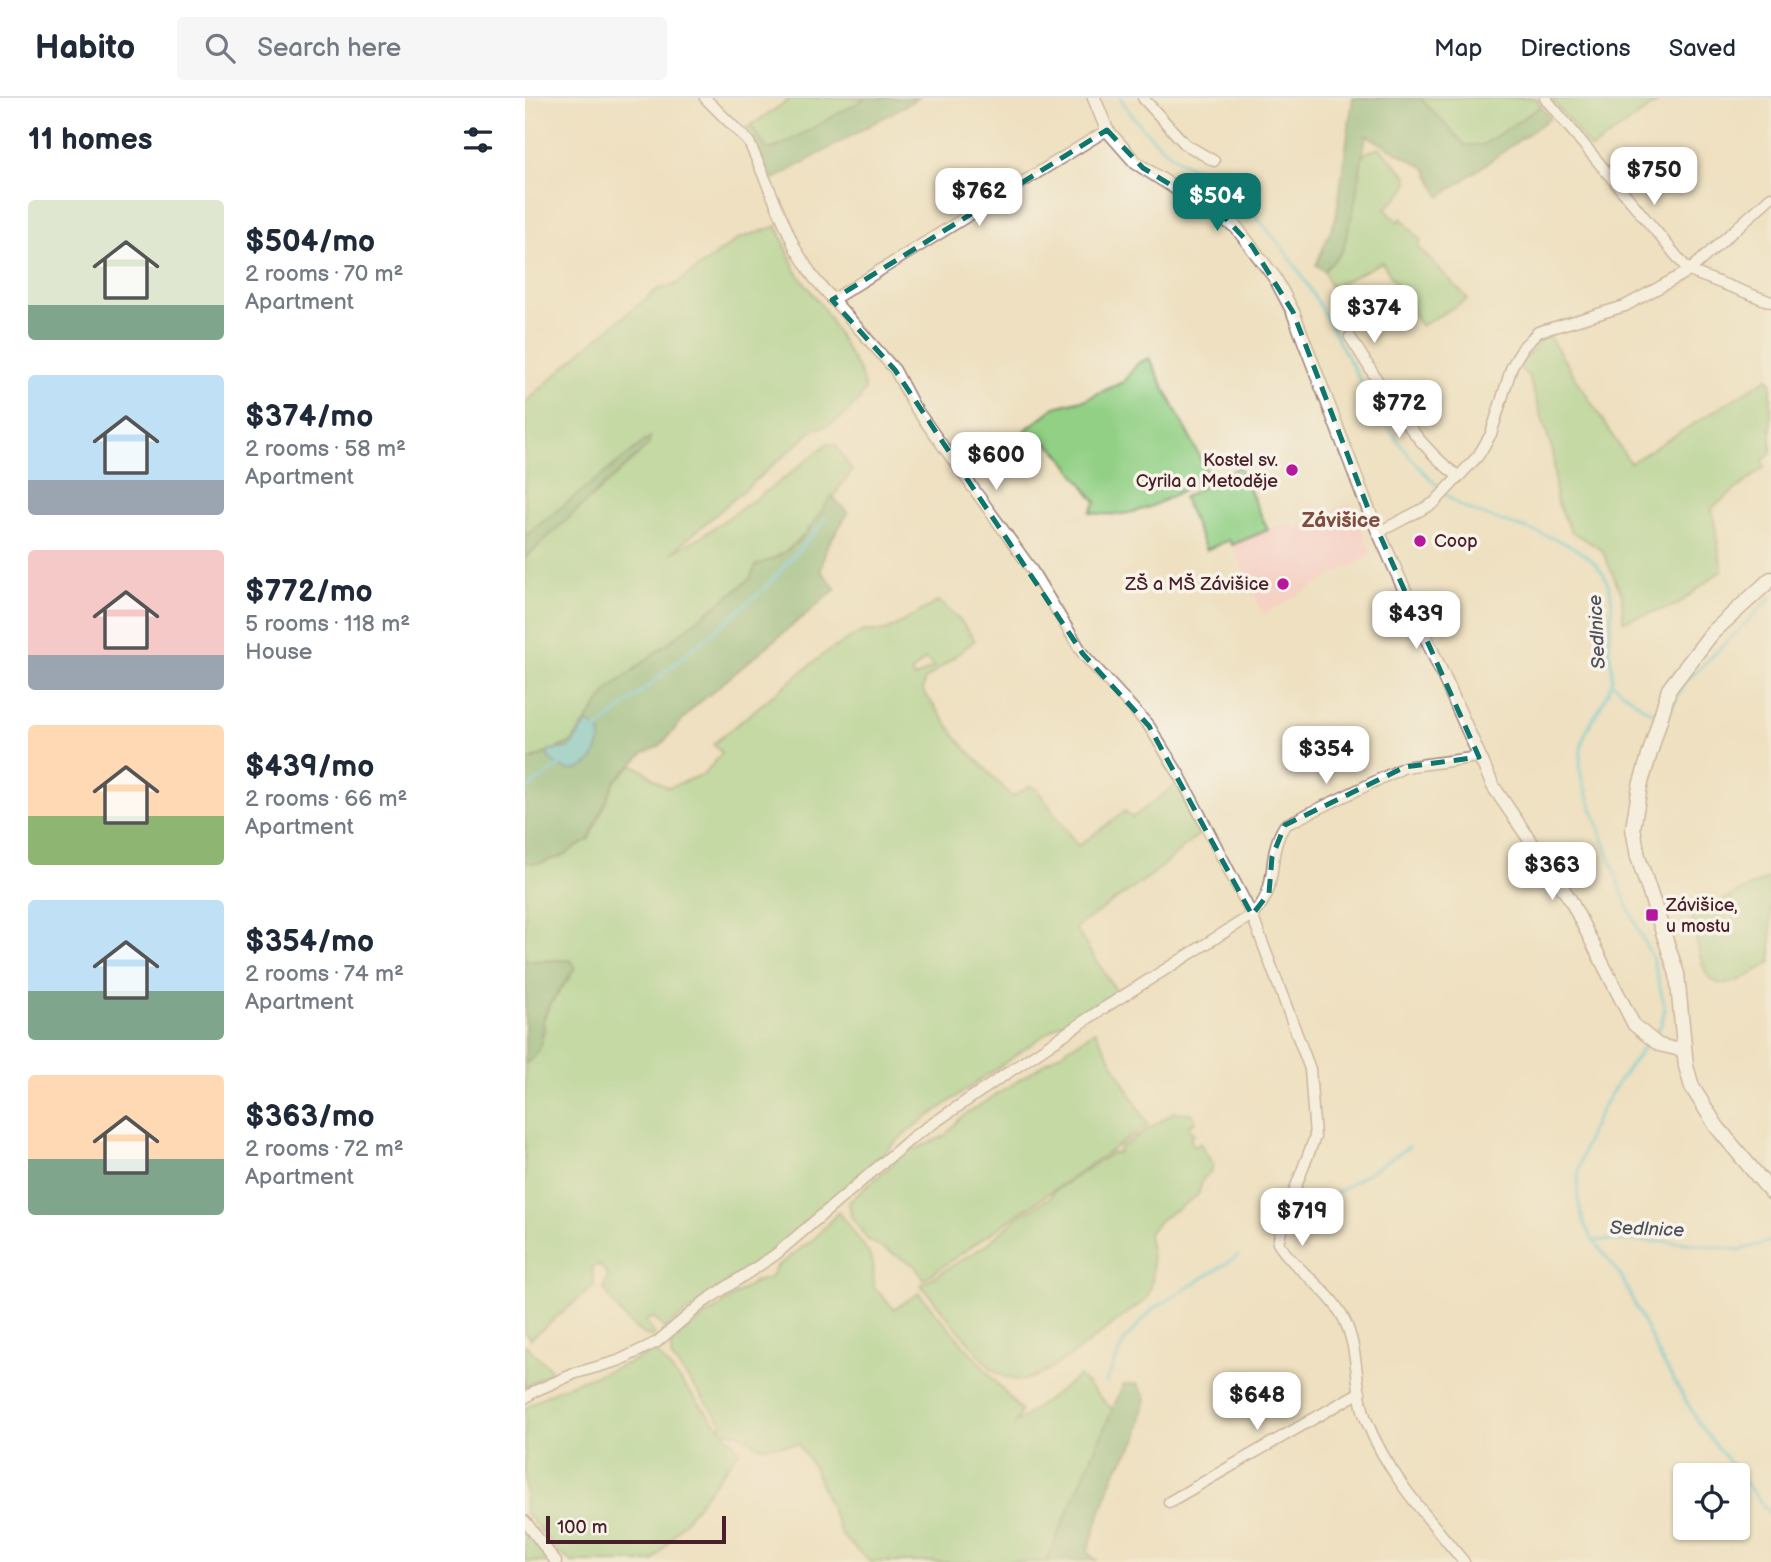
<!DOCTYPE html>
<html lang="en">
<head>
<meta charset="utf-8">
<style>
	:root { --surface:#fff; --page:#f6f6f7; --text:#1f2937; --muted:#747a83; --line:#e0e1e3; --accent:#0f766e }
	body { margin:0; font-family:"Balsamiq Sans",sans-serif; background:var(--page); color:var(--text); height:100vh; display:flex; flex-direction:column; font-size:26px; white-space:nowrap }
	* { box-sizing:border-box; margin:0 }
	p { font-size:23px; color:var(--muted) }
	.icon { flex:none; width:38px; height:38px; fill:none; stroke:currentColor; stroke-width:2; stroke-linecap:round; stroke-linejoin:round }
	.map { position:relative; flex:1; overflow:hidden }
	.panel { display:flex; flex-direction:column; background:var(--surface); width:525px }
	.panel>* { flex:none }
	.tools { position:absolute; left:1148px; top:1365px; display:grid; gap:14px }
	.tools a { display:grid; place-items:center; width:77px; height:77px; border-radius:7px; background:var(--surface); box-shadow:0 2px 5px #0004; font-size:35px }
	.scale { position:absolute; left:21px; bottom:18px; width:180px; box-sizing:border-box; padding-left:7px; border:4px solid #4a1f2b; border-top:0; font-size:19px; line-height:24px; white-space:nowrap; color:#4a1f2b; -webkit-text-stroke:5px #f7f3e8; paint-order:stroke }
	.price { position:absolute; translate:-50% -60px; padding:0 16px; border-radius:14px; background:#fff; color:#222; font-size:23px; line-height:46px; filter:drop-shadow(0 2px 4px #0008) }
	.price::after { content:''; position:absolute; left:50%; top:42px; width:21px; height:16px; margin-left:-10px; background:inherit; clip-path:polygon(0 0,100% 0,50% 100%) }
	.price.active { background:var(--accent); color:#fff }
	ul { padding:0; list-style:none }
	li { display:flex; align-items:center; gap:21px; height:175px; padding:0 28px }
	li span { display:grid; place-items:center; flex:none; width:196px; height:140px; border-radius:7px; color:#555 }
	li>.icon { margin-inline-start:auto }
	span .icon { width:84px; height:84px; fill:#fffc; stroke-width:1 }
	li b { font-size:30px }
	h2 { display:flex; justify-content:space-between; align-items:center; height:84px; padding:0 28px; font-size:30px }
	header { display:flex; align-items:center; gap:42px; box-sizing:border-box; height:98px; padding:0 35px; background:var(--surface); border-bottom:2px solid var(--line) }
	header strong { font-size:33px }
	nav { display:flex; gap:38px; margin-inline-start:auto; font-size:24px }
	.search { width:490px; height:63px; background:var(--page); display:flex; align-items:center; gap:18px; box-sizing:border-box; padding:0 24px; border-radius:7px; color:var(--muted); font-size:26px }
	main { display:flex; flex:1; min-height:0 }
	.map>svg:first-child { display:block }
	.built { fill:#f6d1c5 }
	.green { fill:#92d085; stroke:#6e7858; stroke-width:2; fill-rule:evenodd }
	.forest { fill:#75b272; stroke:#60684e; stroke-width:2 }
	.water { fill:#5bc6d5; stroke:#527280; stroke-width:2 }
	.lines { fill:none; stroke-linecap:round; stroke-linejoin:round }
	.stream { stroke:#5bc6d5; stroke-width:3.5 }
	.minor-casing { stroke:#9c8076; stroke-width:13 }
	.tertiary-casing { stroke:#9c8076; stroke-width:15 }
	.secondary-casing { stroke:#9c8076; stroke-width:17 }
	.minor { stroke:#fff; stroke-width:10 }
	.tertiary { stroke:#fff; stroke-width:12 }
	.secondary { stroke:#fff; stroke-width:14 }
	.marked { fill:none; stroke:#0f766e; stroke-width:5; stroke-dasharray:14 9; stroke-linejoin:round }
	.poi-dot { fill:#b5179e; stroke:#f7f3e8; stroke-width:2.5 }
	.labels { text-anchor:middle; stroke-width:7; stroke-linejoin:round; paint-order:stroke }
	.poi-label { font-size:18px; fill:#4a1f2b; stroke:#f7f3e8; text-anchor:end }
	.water-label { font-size:19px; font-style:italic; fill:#4f515e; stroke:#f7f3e8 }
	.quarter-label { font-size:21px; font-weight:bold; fill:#804d43; stroke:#f7f3e8 }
</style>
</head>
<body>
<header>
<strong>Habito</strong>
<div class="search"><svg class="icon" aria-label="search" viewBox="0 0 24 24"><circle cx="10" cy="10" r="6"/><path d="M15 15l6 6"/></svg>Search here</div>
<nav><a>Map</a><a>Directions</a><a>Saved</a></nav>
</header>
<main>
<section class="panel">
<h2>11 homes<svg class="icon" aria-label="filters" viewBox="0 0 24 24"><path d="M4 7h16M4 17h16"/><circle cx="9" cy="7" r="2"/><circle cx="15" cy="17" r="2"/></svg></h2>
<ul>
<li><span style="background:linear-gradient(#dfe7d0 75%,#7fa58c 0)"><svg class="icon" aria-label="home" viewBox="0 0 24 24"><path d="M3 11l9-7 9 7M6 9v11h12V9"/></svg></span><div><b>$504/mo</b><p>2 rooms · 70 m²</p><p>Apartment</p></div></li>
<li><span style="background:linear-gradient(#bfe0f5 75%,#9aa5b1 0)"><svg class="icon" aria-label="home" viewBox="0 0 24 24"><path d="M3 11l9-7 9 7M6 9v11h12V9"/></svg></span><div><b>$374/mo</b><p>2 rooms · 58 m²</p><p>Apartment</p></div></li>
<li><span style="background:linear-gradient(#f6c9c9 75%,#9aa5b1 0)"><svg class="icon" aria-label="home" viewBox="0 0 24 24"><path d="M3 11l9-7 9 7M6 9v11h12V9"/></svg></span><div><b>$772/mo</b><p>5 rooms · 118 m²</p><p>House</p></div></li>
<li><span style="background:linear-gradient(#ffd9b3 65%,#8fb573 0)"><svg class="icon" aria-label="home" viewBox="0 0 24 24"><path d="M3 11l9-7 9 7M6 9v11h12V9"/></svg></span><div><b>$439/mo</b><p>2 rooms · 66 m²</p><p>Apartment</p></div></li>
<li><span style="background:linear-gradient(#bfe0f5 65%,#7fa58c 0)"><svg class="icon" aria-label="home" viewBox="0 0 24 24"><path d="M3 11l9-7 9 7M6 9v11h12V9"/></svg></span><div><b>$354/mo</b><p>2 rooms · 74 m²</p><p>Apartment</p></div></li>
<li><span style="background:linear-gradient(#ffd9b3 60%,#7fa58c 0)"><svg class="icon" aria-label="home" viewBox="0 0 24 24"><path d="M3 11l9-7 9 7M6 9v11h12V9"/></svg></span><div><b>$363/mo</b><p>2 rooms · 72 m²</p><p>Apartment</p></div></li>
</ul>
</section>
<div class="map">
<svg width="1246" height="1464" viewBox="0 0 1246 1464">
	<rect width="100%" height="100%" fill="#f7f3e8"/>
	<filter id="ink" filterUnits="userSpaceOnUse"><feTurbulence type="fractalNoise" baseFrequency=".0143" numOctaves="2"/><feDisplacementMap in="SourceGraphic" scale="14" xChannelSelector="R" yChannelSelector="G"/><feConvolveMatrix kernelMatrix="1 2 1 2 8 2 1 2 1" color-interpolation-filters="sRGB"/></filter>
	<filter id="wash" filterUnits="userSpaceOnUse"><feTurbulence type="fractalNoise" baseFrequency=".00686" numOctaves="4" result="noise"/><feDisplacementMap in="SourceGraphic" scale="28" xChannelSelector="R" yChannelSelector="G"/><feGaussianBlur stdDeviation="1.57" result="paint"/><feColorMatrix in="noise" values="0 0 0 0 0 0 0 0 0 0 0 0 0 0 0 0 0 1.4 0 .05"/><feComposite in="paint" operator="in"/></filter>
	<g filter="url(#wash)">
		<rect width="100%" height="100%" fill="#eee0c0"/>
		<!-- built -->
		<path class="built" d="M826,405l21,52 -109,59 -31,-69 59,-25 5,9z"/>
		<!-- green -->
		<path class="green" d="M267,0h74l-69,42 -30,10 -16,-25z
			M895,0h116l5,8 -58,39h-18z
			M1026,0h113l-73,51z
			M855,50l26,27 2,6 -3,9 -20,19 13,13 3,-4 20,23 -3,6 50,52 -47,27 -39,-64 -47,24h-5l-6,-15 19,-21 11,-43 6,-47 7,-8z
			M252,128l19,45 28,38 37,66 4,15c-10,18 -28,36 -49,38l-145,125 28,-15 79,-55 50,-40 8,2 16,26c-29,37 -48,80 -96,95l-6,13 -141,110 -37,53 -47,20v-204l115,-105 9,-15 -124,98v-133l59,-54 74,-60 17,-4 63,-46z
			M1022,235l83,130 138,-85 3,3v73l-9,7 3,6 -53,41 10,62 -45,35 -54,16 -1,-26 -20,-45 -31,-19 -15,-31 -3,-48 -25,-77 -11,-8z
			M624,260l60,117c-39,22 -73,48 -119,37l6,-10 -37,-49 -19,-16 -15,12h-9l-5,-8 44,-34 31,-8 37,-17 15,-19z
			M714,369l29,63 -36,15 -3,-5 -23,10 -23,-52z
			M414,503l21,19 15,20 -51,41 -1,10 39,53 50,53 18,-11 6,2 42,58 47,-35 7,7 45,-34 22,50 -47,41 -77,53 42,64 -57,32 -152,107 -120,108 -124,90 -10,-12 -8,4 9,14 -5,2c-21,-8 -34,-30 -46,-48l4,-14 -9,-11 -7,4 2,18 -64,53 -5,-6v-269l20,-33 -2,-11 8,-16 19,-27 1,-17 -40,1 -6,-2v-96h16l48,-24 26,-58 17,-16c15,4 22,17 36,23l36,-14 18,-21 -9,-9 112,-91 38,-22h23zM400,561l9,8 -20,11 -3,-5z
			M1246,779v85c-69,47 -66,13 -80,-47z
			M570,933l53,94 -224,154 -10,-14 -46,-25 -17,-23 -2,-15 55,-48 41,-18 15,-18z
			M649,1014l17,1 5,8 -8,6 6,8 -4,4 5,8 5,-4 13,22 -2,6 -8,8 -5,16 -38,25 -12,14c4,23 9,44 -2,66 -30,19 -91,75 -123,80 -11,1 -22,-4 -31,-10l-71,-85 65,-40 34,-29 31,-19 2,-5 59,-39h6l2,-5z
			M313,1114l29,38 6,15 1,22 20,22 25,-16 102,118 -5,12 63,-47 34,34 -67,152h-176l-28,-26 -28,-68 -16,-24 -39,2 -19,-12 -16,-3 15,20 -86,111h-81l-15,-11 -32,-39v-103c33,-27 89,-36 130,-58l66,78v-8l-50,-64 1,-17 82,-58 16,-4 6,-11 39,-29z
			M0,1247l25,23 -1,5 -24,14z
			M0,1425l29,39h-29z"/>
		<!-- forest -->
		<path class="forest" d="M341,0h52l-145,82 -30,-50 8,-5 16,24h8z
			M828,0h67l45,47h18l58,-39 9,12 -110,79 -14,-29 -60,-33 -12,72 -11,43 -19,21 -8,-6 20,-47z
			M125,339l-1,7 -9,9 -115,105v-22z
			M307,398l16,17 -22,35 -5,23 15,18 -143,119 -33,38 -16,7 -29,28 -26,58 -29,18 -19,6h-16v-101l47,-20 37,-53 141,-110 6,-14c42,-12 53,-36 76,-69z
			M0,861l6,2 40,-1 4,7c-8,17 -28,33 -32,53 -3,20 3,30 -18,44z
			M612,1286l9,14 -9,41 -23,35 -27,78 9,8 -50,2 77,-177z"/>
		<!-- water -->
		<path class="water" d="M63,624l13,11c0,31 -29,52 -53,24l1,-7 20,-2z"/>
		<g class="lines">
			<!-- stream -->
			<path class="stream" d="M595,0c14,22 35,46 58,61 14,10 32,16 45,27 17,14 35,32 49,49 65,77 90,182 166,251 6,6 13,13 20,18 42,24 125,28 148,75 11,23 3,45 3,69 1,10 6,26 2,36 -14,40 -35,41 -30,93l45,126 27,57 12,48 -4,17c-44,57 -115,141 -68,215l85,2 62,8 31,-9
				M685,82l1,12
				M1087,585l33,26 14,6
				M1141,620l20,-36 85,-84
				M71,632l167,-140 64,-72
				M0,692l35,-25
				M784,1112l100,-63
				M1068,1142l28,36 40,83 41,69 69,87
				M581,1284l19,-42 27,-30 86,-54"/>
		</g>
	</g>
	<g filter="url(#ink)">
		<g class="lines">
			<!-- minor casing -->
			<g class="minor-casing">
				<path id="minor" d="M180,0l44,44 46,106 19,30 81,92 19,36 116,161 53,87 66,72 31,50 72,139 58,154 5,68 -30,78 -7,28c18,29 50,44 66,76 16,33 10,70 23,103 21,53 62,97 97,140
					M618,0l42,46 29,17
					M1020,0l144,173 82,31
					M307,202l275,-170
					M825,239c32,49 61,105 109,140
					M854,434l55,-29 44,-47 13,-22 21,-68 12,-20 14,-14 87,-26 64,-35 82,-74
					M0,1300l10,-7 41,-18 42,-12 39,-19 47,-40 71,-47 138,-118 183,-124 156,-98c30,-28 12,-58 33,-90l120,-58 74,-10
					M644,1404l191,-110
					M0,1423l31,41"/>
			</g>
			<!-- tertiary casing -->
			<g class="tertiary-casing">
				<path id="tertiary" d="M569,0l13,32 29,33 100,64 39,51 18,34 76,199 124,275 77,113 64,126 25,20 26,6"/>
			</g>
			<!-- secondary casing -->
			<g class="secondary-casing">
				<path id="secondary" d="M1246,481l-59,54 -43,56 -29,97 -7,42 5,29 39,117 9,92 6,21 25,40 54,65"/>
			</g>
			<!-- minor -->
			<use href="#minor" class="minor"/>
			<!-- tertiary -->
			<use href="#tertiary" class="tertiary"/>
			<!-- secondary -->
			<use href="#secondary" class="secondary"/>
		</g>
	</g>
	<!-- marked area -->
	<path d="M0 0H1246V1464H0ZM582,32l36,38 82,50 27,28 41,66 76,199 110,246 -74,10 -120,58 -13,32 -3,36 -17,22 -103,-189 -66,-72 -188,-284 -63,-70z" fill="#eee0c0" fill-opacity=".55" fill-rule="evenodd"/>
	<path class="marked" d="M582,32l36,38 82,50 27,28 41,66 76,199 110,246 -74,10 -120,58 -13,32 -3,36 -17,22 -103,-189 -66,-72 -188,-284 -63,-70z"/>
	<!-- markers -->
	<g class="poi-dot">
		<circle cx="767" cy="372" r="7"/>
		<circle cx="895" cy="443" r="7"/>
		<circle cx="758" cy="486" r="7"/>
		<rect x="1120" y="810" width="14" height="14" rx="3.5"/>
	</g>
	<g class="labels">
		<!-- poi labels -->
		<g class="poi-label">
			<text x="753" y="368">Kostel sv.<tspan x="753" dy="21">Cyrila a Metoděje</tspan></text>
			<text x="909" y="449" text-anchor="start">Coop</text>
			<text x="744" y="492">ZŠ a MŠ Závišice</text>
			<text x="1141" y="813" text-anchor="start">Závišice,<tspan x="1141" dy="21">u mostu</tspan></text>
		</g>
		<!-- water labels -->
		<g class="water-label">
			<text transform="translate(1071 534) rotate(-93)" y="7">Sedlnice</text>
			<text transform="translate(1122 1130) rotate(2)" y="7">Sedlnice</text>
		</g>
		<!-- quarter labels -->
		<g class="quarter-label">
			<text x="816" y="429">Závišice</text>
		</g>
	</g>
</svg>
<div class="tools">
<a><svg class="icon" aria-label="locate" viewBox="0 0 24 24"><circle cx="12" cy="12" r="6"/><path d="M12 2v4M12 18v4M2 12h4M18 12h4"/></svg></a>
</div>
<div class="scale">100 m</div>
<b class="price" style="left:1129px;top:109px">$750</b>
<b class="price" style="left:454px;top:130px">$762</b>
<b class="price active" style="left:692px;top:135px">$504</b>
<b class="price" style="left:849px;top:247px">$374</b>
<b class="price" style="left:874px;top:342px">$772</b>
<b class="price" style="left:471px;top:394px">$600</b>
<b class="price" style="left:891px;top:553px">$439</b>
<b class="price" style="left:801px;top:688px">$354</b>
<b class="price" style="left:1027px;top:804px">$363</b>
<b class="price" style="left:777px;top:1150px">$719</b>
<b class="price" style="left:732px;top:1334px">$648</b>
</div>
</main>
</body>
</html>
